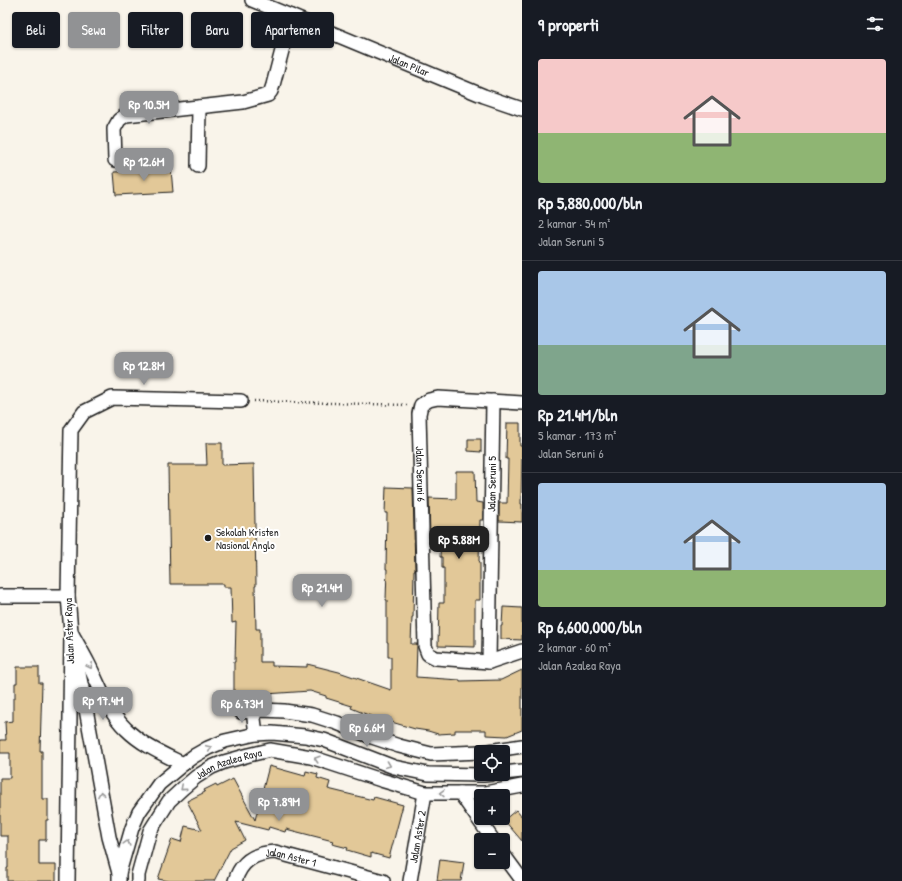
<!DOCTYPE html>
<html lang="id">
<head>
<meta charset="utf-8">
<style>
	:root { --surface:#171b24; --page:#20242c; --text:#f1f3f6; --muted:#9ea1a6; --line:#363941; --accent:#919294 }
	body { margin:0; font-family:"Patrick Hand",sans-serif; background:var(--page); color:var(--text); height:100vh; display:flex; flex-direction:column; font-size:15px; white-space:nowrap }
	* { box-sizing:border-box; margin:0 }
	p { font-size:13px; color:var(--muted) }
	.icon { flex:none; width:22px; height:22px; fill:none; stroke:currentColor; stroke-width:2; stroke-linecap:round; stroke-linejoin:round }
	.map { position:relative; flex:1; overflow:hidden }
	.sheet { display:flex; flex-direction:column; background:var(--surface); width:380px }
	.sheet>* { flex:none }
	.guide { position:absolute; left:12px; top:12px; width:380px; height:36px; display:flex; gap:8px }
	.fabs { position:absolute; left:474px; top:745px; display:grid; gap:8px }
	.fabs a { display:grid; place-items:center; width:36px; height:36px; border-radius:4px; background:var(--surface); box-shadow:0 1px 3px #0004; font-size:20px }
	.price { position:absolute; translate:-50% -34px; padding:0 9px; border-radius:8px; background:var(--accent); color:#fff; font-size:13px; line-height:26px; filter:drop-shadow(0 1px 2px #0008) }
	.price::after { content:''; position:absolute; left:50%; top:24px; width:12px; height:9px; margin-left:-6px; background:inherit; clip-path:polygon(0 0,100% 0,50% 100%) }
	.price.current { background:#222; color:#fff }
	ul { padding:0; list-style:none }
	li { display:grid; align-content:center; gap:8px; height:212px; padding:0 16px }
	li+li { border-top:1px solid var(--line) }
	li span { display:grid; place-items:center; height:124px; border-radius:4px; color:#555 }
	li>.icon { margin-inline-start:auto }
	span .icon { width:72px; height:72px; fill:#fffc; stroke-width:1 }
	li b { font-size:17px }
	h2 { display:flex; justify-content:space-between; align-items:center; height:48px; padding:0 16px; font-size:17px }
	.chip { padding:0 14px; border-radius:4px; background:var(--surface); box-shadow:0 1px 3px #0004; font-size:14px; line-height:36px }
	.chip.current { background:var(--accent); color:#fff }
	main { display:flex; flex:1; min-height:0 }
	.map>svg:first-child { display:block }
	.building { fill:#e2c898; stroke:#1c1c1c }
	.lines { fill:none; stroke-linecap:round; stroke-linejoin:round }
	.minor-casing { stroke:#1c1c1c; stroke-width:16 }
	.path { stroke:#1c1c1c; stroke-width:2.5; stroke-dasharray:1 3; stroke-linecap:butt }
	.minor { stroke:#fff; stroke-width:13 }
	.oneway { stroke:#999 }
	.poi-dot { fill:#1c1c1c; stroke:#fff; stroke-width:1.5 }
	.labels { text-anchor:middle; stroke-width:4; stroke-linejoin:round; paint-order:stroke }
	.street-label { font-size:11px; fill:#1c1c1c; stroke:#fff }
	.poi-label { font-size:11px; fill:#1c1c1c; stroke:#fff; text-anchor:start }
</style>
</head>
<body>
<main>
<div class="map">
<svg width="522" height="881" viewBox="0 0 522 881">
	<rect width="100%" height="100%" fill="#f9f4ea"/>
	<filter id="ink" filterUnits="userSpaceOnUse"><feTurbulence type="fractalNoise" baseFrequency=".025" numOctaves="2"/><feDisplacementMap in="SourceGraphic" scale="8" xChannelSelector="R" yChannelSelector="G"/><feConvolveMatrix kernelMatrix="1 2 1 2 8 2 1 2 1" color-interpolation-filters="sRGB"/></filter>
	<g filter="url(#ink)">
		<!-- building -->
		<path class="building" d="M171,169l2,23 -57,3 -2,-23z
			M507,423h13v23h2l-1,58h1v18l-23,-1v-18h8l1,-44h-2z
			M468,439h13v13l-13,-1z
			M206,443h16v22l32,-1 2,122h-1l1,43h4v33h12v4l35,1v-3l32,8 52,18v-33h-3v-15h-1v-42h-1l1,-31h-1l1,-56h-2l1,-26 27,1 2,82h-1l-1,47h-1l-1,27h6l-1,33 44,3v1l41,-1 21,-10v60l-15,6 -21,-1v-5h-31v3l-17,1 -10,-3 -13,-2 -37,-11v1l-27,-11 1,-2 -26,-8v-2l-16,-5 -44,3v-2l-19,1 -13,-1v-30h1l1,-40 -4,1 -1,-36h-7v-3h-54l-2,-119h39z
			M456,471h19l1,31 7,1v17h-3l-1,41 1,1v38h-5v47l-37,-1 1,-43h5v-35h-2v-11h-2l1,-19h-11l-1,-40 27,1z
			M503,607l19,1v32l-21,-1v-13h1z
			M17,667h22v16h3l-2,68h2v48h6v21h-2v20h-7v25h17v16h-49v-13h1v-32h-8v-58h10v-25h-10v-13h6l-1,-18 8,-1v-22h2v-16h2z
			M269,766l36,10 1,-5 12,3 -1,4 13,4 -2,7 45,11 1,-3 29,8 -14,53 -18,-5v4l-24,-7 1,-2 -16,-4 1,-3 -47,-12 -1,3 -16,-5 -1,3 -32,-8 9,18 -14,8 -17,33h-45l-11,-2 14,-40 9,3 4,-16 17,4 -15,-29 18,-9 -1,-2 12,-6 1,3 16,-8 22,41z
			M516,810l6,7v24l-18,-21z
			M440,859l24,3 -3,19h-24z"/>
		<g class="lines">
			<!-- minor casing -->
			<g class="minor-casing">
				<g id="minor">
					<path id="s1" d="M252,0l232,96 38,13"/>
					<path d="M115,160l-1,-31 5,-9 7,-5 117,-13 25,-7 3,-4 2,-6 18,-69"/>
					<path d="M198,166l1,-59"/>
					<path id="s2" d="M522,403l-84,-5 -9,2 -8,5 -2,9 6,232 3,8 8,4 53,4 33,-11"/>
					<path d="M0,596h68"/>
					<path d="M72,634c5,9 11,19 16,29 12,23 19,48 38,66 16,16 37,25 57,35"/>
					<path d="M76,659l8,39 25,139 10,36"/>
					<path id="s3" d="M489,662l4,-261"/>
					<path d="M253,711l3,23"/>
					<path d="M241,712l21,-2 22,1 28,4 25,8 35,14 27,9 32,8 50,-2"/>
					<path d="M482,752l40,-6"/>
					<path d="M503,773l19,-2"/>
					<path d="M460,793l33,47"/>
					<path d="M503,854l19,26"/>
					<path d="M68,881l3,-249 -3,-36 3,-166 13,-18 28,-14 129,3"/>
					<path d="M119,881v-8l13,-45 7,-16 20,-28 24,-20 11,-8 14,-8 17,-7 31,-7 16,-1 33,3 19,4 70,27 34,7 55,1 9,-1"/>
					<path id="s4" d="M138,881v-6l12,-44 19,-30 14,-13 13,-11 16,-10 12,-5 25,-7 21,-5 41,7 70,23 44,13h60l37,-7"/>
					<path id="s5" d="M235,881c6,-20 19,-28 40,-29l108,29"/>
					<path id="s6" d="M410,881l15,-88"/>
				</g>
			</g>
			<!-- path -->
			<path class="path" d="M254,401l153,4"/>
			<!-- minor -->
			<use href="#minor" class="minor"/>
		</g>
		<!-- one-way arrows -->
		<defs><path id="oneway-chevron" d="M-2-3.5L2.5 0L-2 3.5" fill="none" stroke-width="1.6" stroke-linecap="round" stroke-linejoin="round"/></defs>
		<g class="oneway">
			<use href="#oneway-chevron" transform="translate(90 666) rotate(64)"/>
			<use href="#oneway-chevron" transform="translate(209 748) rotate(-25)"/>
			<use href="#oneway-chevron" transform="translate(317 759) rotate(-162)"/>
			<use href="#oneway-chevron" transform="translate(388 765) rotate(21)"/>
			<use href="#oneway-chevron" transform="translate(183 788) rotate(139)"/>
			<use href="#oneway-chevron" transform="translate(442 793) rotate(-179)"/>
			<use href="#oneway-chevron" transform="translate(101 794) rotate(-100)"/>
			<use href="#oneway-chevron" transform="translate(127 843) rotate(-74)"/>
		</g>
	</g>
	<!-- markers -->
	<circle class="poi-dot" cx="208" cy="538" r="4"/>
	<g class="labels">
		<!-- street labels -->
		<g class="street-label">
			<text dy="4" stroke="none"><textPath href="#s1" startOffset="170">Jalan Pilar</textPath></text>
			<text dy="4" stroke="none"><textPath href="#s2" startOffset="172">Jalan Seruni 6</textPath></text>
			<text dy="4" stroke="none"><textPath href="#s3" startOffset="178">Jalan Seruni 5</textPath></text>
			<text transform="translate(69 631) rotate(-92)" y="4">Jalan Aster Raya</text>
			<text dy="4" stroke="none"><textPath href="#s4" startOffset="159">Jalan Azalea Raya</textPath></text>
			<text dy="4" stroke="none"><textPath href="#s6" startOffset="45">Jalan Aster 2</textPath></text>
			<text dy="4" stroke="none"><textPath href="#s5" startOffset="70">Jalan Aster 1</textPath></text>
		</g>
		<!-- poi labels -->
		<g class="poi-label">
			<text x="216" y="536">Sekolah Kristen<tspan x="216" dy="13">Nasional Anglo</tspan></text>
		</g>
	</g>
</svg>
<div class="fabs">
<a><svg class="icon" aria-label="locate" viewBox="0 0 24 24"><circle cx="12" cy="12" r="6"/><path d="M12 2v4M12 18v4M2 12h4M18 12h4"/></svg></a>
<a>+</a>
<a>−</a>
</div>
<b class="price" style="left:149px;top:125px">Rp 10.5M</b>
<b class="price" style="left:144px;top:182px">Rp 12.6M</b>
<b class="price" style="left:144px;top:386px">Rp 12.8M</b>
<b class="price current" style="left:459px;top:560px">Rp 5.88M</b>
<b class="price" style="left:322px;top:608px">Rp 21.4M</b>
<b class="price" style="left:103px;top:721px">Rp 17.4M</b>
<b class="price" style="left:242px;top:724px">Rp 6.73M</b>
<b class="price" style="left:367px;top:748px">Rp 6.6M</b>
<b class="price" style="left:279px;top:822px">Rp 7.89M</b>
<div class="guide">
<a class="chip">Beli</a>
<a class="chip current">Sewa</a>
<a class="chip">Filter</a>
<a class="chip">Baru</a>
<a class="chip">Apartemen</a>
</div>
</div>
<section class="sheet">
<h2>9 properti<svg class="icon" aria-label="filters" viewBox="0 0 24 24"><path d="M4 7h16M4 17h16"/><circle cx="9" cy="7" r="2"/><circle cx="15" cy="17" r="2"/></svg></h2>
<ul>
<li><span style="background:linear-gradient(#f6c9c9 60%,#8fb573 0)"><svg class="icon" aria-label="home" viewBox="0 0 24 24"><path d="M3 11l9-7 9 7M6 9v11h12V9"/></svg></span><div><b>Rp 5,880,000/bln</b><p>2 kamar · 54 m²</p><p>Jalan Seruni 5</p></div></li>
<li><span style="background:linear-gradient(#a9c7e8 60%,#7fa58c 0)"><svg class="icon" aria-label="home" viewBox="0 0 24 24"><path d="M3 11l9-7 9 7M6 9v11h12V9"/></svg></span><div><b>Rp 21.4M/bln</b><p>5 kamar · 173 m²</p><p>Jalan Seruni 6</p></div></li>
<li><span style="background:linear-gradient(#a9c7e8 70%,#8fb573 0)"><svg class="icon" aria-label="home" viewBox="0 0 24 24"><path d="M3 11l9-7 9 7M6 9v11h12V9"/></svg></span><div><b>Rp 6,600,000/bln</b><p>2 kamar · 60 m²</p><p>Jalan Azalea Raya</p></div></li>
</ul>
</section>
</main>
</body>
</html>
